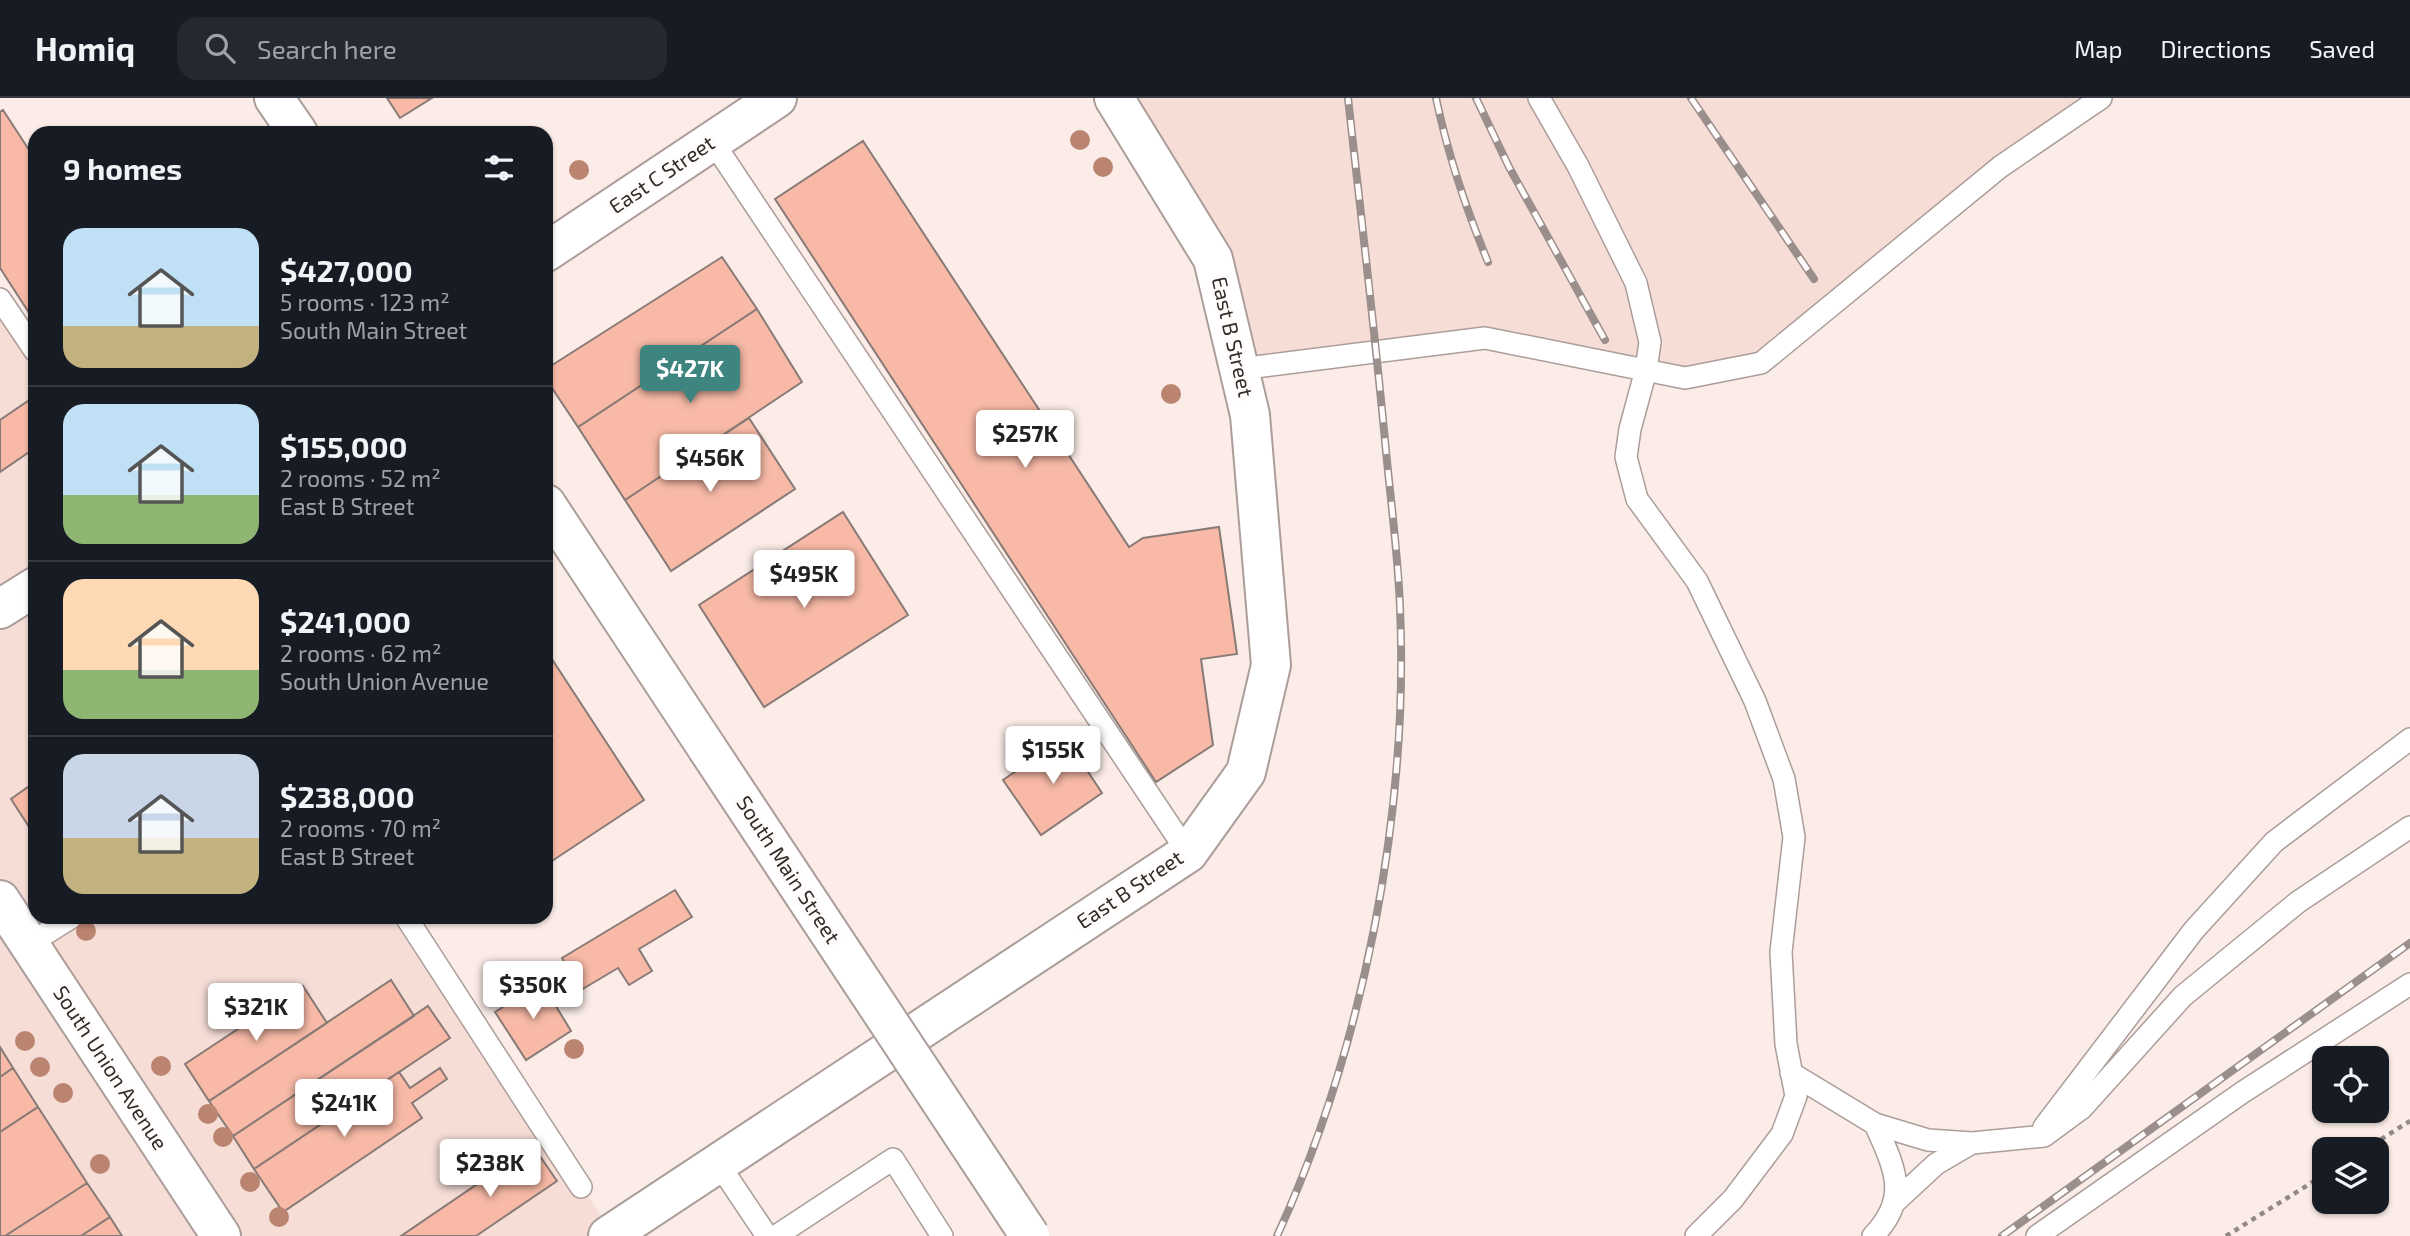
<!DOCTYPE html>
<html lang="en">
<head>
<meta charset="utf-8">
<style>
	:root { --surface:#171b24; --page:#242831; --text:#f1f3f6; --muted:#9ea1a6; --line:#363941; --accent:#3e857f }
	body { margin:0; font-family:"Exo 2",sans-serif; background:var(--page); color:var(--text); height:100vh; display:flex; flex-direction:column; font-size:26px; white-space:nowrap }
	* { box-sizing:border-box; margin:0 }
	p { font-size:23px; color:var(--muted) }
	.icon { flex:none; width:38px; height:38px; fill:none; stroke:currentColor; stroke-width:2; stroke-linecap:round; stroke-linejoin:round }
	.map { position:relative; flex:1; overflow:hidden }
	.drawer { position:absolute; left:28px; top:28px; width:525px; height:798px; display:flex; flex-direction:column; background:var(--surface); border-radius:21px; box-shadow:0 2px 5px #0004 }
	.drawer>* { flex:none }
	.buttons { position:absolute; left:2312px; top:948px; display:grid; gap:14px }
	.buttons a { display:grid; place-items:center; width:77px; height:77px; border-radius:14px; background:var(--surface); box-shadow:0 2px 5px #0004; font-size:35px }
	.price { position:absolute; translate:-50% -60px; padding:0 16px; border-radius:7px; background:#fff; color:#222; font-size:23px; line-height:46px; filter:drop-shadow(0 2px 4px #0008) }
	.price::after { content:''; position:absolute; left:50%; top:42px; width:21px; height:16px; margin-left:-10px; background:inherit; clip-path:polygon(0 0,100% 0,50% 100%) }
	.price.on { background:var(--accent); color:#fff }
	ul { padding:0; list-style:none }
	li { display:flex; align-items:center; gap:21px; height:175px; padding:0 35px }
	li+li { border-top:2px solid var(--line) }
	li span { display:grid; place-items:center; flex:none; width:196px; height:140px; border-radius:21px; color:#555 }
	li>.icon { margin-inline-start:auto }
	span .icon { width:84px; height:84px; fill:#fffc; stroke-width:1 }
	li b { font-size:30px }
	h2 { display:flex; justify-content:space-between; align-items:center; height:84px; padding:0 35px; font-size:30px }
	header { display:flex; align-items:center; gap:42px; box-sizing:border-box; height:98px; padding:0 35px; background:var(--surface); border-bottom:2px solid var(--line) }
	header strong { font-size:33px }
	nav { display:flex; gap:38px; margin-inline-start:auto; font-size:24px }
	.search { width:490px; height:63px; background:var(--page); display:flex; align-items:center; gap:18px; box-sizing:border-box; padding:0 24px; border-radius:21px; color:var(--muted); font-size:26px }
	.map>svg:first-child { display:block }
	.built { fill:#f6ded7 }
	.building { fill:#f8baa7; stroke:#887a76; stroke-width:2 }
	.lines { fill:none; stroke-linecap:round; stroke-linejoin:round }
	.lane-casing { stroke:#ab9d99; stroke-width:24 }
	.street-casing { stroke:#ab9d99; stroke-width:42 }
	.secondary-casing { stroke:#ab9d99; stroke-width:42 }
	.path { stroke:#938986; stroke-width:4.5; stroke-dasharray:5 5; stroke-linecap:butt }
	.lane { stroke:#fff; stroke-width:21 }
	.street { stroke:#fff; stroke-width:38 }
	.secondary { stroke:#fff; stroke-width:38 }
	.rail-casing { stroke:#9a8f8c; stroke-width:8 }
	.rail { stroke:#fffcfb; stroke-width:5; stroke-dasharray:16; stroke-linecap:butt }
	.secondary-bridge-casing { stroke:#ab9d99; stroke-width:42; stroke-linecap:butt }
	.secondary-bridge { stroke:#fff; stroke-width:38 }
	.tree { fill:#bb8471 }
	.labels { text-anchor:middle; stroke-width:7; stroke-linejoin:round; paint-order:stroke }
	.street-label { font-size:21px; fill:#322c2b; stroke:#fffcfb }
</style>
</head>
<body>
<header>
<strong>Homiq</strong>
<div class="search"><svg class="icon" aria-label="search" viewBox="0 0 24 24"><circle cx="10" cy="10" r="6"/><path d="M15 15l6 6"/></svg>Search here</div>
<nav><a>Map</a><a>Directions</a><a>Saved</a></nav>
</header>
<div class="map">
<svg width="2410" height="1138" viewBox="0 0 2410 1138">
	<rect width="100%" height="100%" fill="#fbece7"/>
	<!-- built -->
	<path class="built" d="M1114,0h987l-340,265 -76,15 -200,-40 -245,31 -27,-110z
		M0,201l35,52v566h371l206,316 -4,3h-608z"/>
	<!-- building -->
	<path class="building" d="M387,0h45l-32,20z
		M3,12l30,46 2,-1v167l-35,-54v-156z
		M863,43l266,406 14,-9 76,-11 18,127 -36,5 12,86 -57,37 -381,-583z
		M722,159l35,52 -179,118 -32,-48v-10z
		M757,211l45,73 -177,118 -47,-73z
		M31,301l4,6v43l-35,24v-52z
		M749,320l46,71 -124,82 -46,-71z
		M843,414l65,103 -144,92 -65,-102z
		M546,552l98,150 -98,65z
		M1065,639l37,56 -61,42 -38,-55z
		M35,684v54l-24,-37z
		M675,792l17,27 -53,32 13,22 -23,14 -11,-17 -37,22 -19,-32z
		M391,882l23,36 -181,120 -24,-35z
		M542,885l29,48 -45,29 -31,-48z
		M303,888l24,37 -118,78 -24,-37z
		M428,908l22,32 -196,131 -21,-33z
		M0,949l13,21 -13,9z
		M13,970l25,39 -38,25v-55z
		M440,970l7,11 -35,24 10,15 -139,94 -29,-43 145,-97 11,16z
		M38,1009l49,76 -82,53h-5v-104z
		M533,1048l24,35 -81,55h-75z
		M87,1085l23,34 -29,19h-76z
		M110,1119l12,19h-41z"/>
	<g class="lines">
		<!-- lane casing -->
		<g class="lane-casing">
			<path id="lane" d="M1539,0l39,68 58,117 14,59 -4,28 -16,59 -4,28 11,42 60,82 58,120 29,78 10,58 -13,115 5,92 10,52 -14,38 -49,65 -37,37
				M713,44l475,711
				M0,201l35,52
				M1240,271l245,-31 200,40 76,-15 239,-196 101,-69
				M406,819l175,270
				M29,846l43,-27
				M1791,975l84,51 53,16 44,3 72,-7 38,-28 101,-112 115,-94 112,-75
				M2044,1029l150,-197 80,-88 136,-103
				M718,1065l49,73
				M1896,1103l40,-37 36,-21
				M776,1138l117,-77 49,77
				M1873,1138c38,-39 21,-69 2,-112
				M2037,1138l206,-144 167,-108"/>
		</g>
		<!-- street casing -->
		<g class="street-casing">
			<path id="street" d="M546,154l231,-154
				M0,511l35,-22
				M608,1138l580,-383 58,-81 25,-107 -21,-250 -37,-156 -99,-161"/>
		</g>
		<!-- secondary casing -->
		<g class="secondary-casing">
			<path id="secondary" d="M274,0l24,35
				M546,406l161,244
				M0,802l221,336"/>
		</g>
		<!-- path -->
		<path class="path" d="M2364,1052l46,-29
			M2226,1138l98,-61"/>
		<!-- lane -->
		<use href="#lane" class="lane"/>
		<!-- street -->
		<use href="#street" class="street"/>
		<!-- secondary -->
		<use href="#secondary" class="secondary"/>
		<!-- rail casing -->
		<g class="rail-casing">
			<path id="rail" d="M1436,0c12,57 30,111 52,164
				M1476,0l33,69 96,173
				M1691,0l123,181
				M1277,1138c86,-187 132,-423 123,-629 -2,-52 -9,-104 -14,-156 -11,-118 -25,-235 -38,-353
				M2002,1138l408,-293"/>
		</g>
		<!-- rail -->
		<use href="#rail" class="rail"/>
		<!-- secondary-bridge casing -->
		<g class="secondary-bridge-casing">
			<path id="secondary-bridge" d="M707,650l323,488"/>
		</g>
		<!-- secondary-bridge -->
		<use href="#secondary-bridge" class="secondary-bridge"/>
	</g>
	<!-- trees -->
	<g class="tree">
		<circle cx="1080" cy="42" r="10"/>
		<circle cx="1103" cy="69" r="10"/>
		<circle cx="579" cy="72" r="10"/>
		<circle cx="1171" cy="296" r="10"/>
		<circle cx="86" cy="833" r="10"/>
		<circle cx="25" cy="943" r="10"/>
		<circle cx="574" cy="951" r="10"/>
		<circle cx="161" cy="968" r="10"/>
		<circle cx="40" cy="969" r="10"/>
		<circle cx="63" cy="995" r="10"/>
		<circle cx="208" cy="1016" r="10"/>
		<circle cx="223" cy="1039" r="10"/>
		<circle cx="100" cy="1066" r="10"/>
		<circle cx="250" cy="1084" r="10"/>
		<circle cx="279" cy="1119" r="10"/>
	</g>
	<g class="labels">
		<!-- street labels -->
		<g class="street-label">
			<text transform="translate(662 77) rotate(-34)" y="7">East C Street</text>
			<text transform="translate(1232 239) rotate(77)" y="7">East B Street</text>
			<text transform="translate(788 772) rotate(57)" y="7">South Main Street</text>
			<text transform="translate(1130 792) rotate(-34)" y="7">East B Street</text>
			<text transform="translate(110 970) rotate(57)" y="7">South Union Avenue</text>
		</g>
	</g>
</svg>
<div class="buttons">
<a><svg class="icon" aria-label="locate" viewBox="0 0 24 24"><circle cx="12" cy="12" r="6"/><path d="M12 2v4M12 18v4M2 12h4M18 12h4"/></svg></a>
<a><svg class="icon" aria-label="layers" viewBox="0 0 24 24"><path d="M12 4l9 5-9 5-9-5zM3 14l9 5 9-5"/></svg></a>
</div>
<b class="price on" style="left:690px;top:307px">$427K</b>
<b class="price" style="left:1025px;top:372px">$257K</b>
<b class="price" style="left:710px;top:396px">$456K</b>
<b class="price" style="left:804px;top:512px">$495K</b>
<b class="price" style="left:1053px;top:688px">$155K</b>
<b class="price" style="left:533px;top:923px">$350K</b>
<b class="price" style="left:256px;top:945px">$321K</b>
<b class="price" style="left:344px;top:1041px">$241K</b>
<b class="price" style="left:490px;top:1101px">$238K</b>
<section class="drawer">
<h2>9 homes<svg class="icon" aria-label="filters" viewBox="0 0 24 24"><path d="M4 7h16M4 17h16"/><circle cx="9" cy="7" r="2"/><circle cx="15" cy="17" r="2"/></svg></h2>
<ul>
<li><span style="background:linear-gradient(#bfe0f5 70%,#c2b280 0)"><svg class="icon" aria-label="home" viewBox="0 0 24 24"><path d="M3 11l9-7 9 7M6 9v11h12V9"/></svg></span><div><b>$427,000</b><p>5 rooms · 123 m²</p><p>South Main Street</p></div></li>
<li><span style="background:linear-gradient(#bfe0f5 65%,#8fb573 0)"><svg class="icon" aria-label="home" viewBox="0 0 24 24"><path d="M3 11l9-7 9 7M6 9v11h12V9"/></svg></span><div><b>$155,000</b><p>2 rooms · 52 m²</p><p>East B Street</p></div></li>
<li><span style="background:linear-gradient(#ffd9b3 65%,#8fb573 0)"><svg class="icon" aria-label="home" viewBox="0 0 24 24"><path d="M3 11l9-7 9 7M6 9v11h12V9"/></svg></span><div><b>$241,000</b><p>2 rooms · 62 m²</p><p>South Union Avenue</p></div></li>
<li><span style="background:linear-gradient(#c9d6e8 60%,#c2b280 0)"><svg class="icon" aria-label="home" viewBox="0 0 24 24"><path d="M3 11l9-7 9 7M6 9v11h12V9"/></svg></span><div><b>$238,000</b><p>2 rooms · 70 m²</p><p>East B Street</p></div></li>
</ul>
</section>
</div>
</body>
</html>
